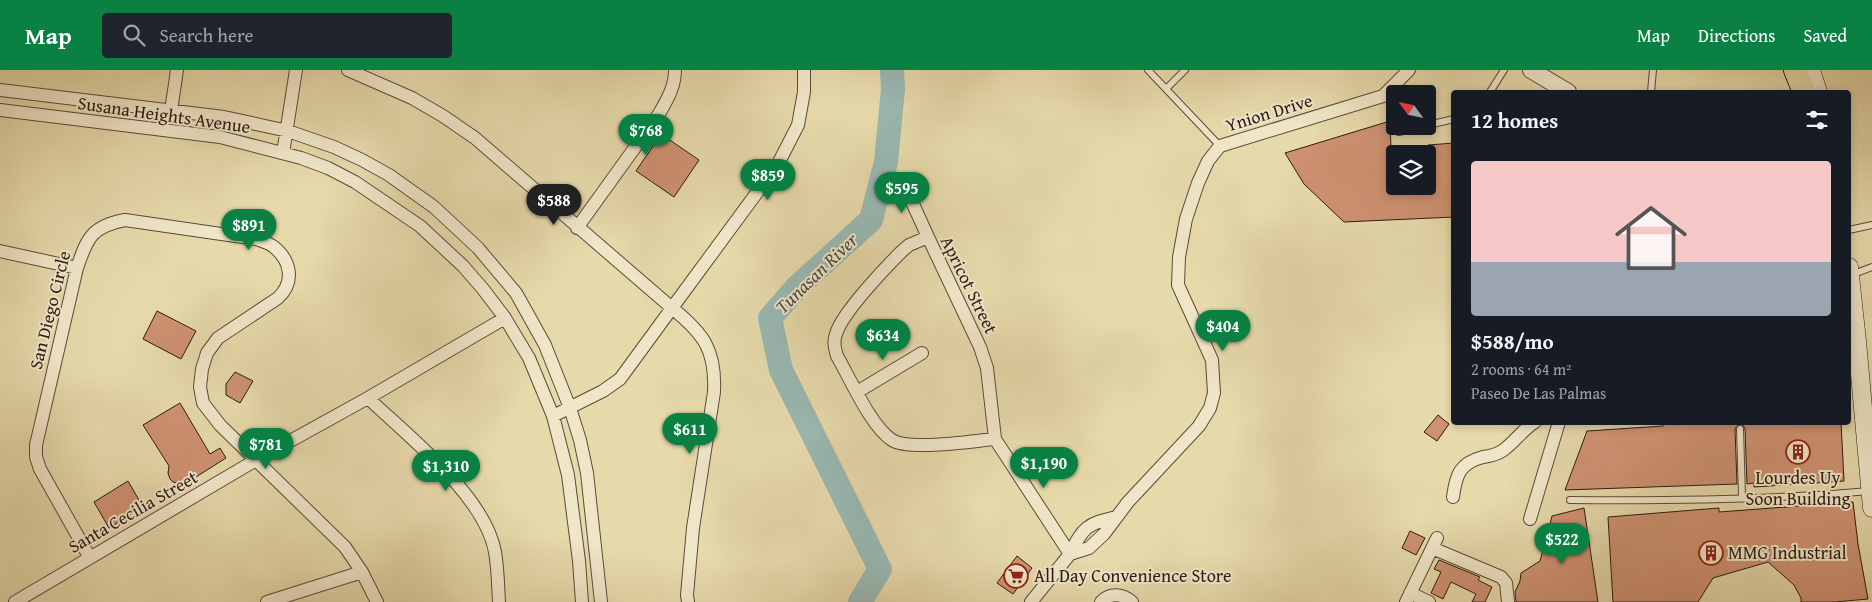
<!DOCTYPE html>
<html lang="en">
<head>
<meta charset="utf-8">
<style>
	:root { --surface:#171b24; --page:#20242c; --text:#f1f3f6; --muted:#9ea1a6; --accent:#0b8043 }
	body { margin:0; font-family:"Gentium Book Plus",serif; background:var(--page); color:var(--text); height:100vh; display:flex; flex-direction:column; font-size:19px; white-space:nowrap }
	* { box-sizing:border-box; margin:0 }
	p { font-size:16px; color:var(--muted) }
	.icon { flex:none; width:28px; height:28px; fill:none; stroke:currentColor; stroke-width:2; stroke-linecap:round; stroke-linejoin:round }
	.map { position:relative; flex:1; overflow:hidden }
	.panel { position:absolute; left:1451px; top:20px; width:400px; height:335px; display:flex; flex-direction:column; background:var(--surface); border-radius:5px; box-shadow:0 2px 8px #0003 }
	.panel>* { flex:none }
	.needle { width:32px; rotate:303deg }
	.tools { position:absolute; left:1386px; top:15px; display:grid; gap:10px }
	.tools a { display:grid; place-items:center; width:50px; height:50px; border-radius:5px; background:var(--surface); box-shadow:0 2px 8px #0003; font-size:25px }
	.price { position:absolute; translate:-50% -42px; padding:0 11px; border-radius:18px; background:var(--accent); color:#fff; font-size:16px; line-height:32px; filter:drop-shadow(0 1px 2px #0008) }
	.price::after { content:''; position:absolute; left:50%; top:30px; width:15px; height:11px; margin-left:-8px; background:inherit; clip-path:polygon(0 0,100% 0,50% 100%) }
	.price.on { background:#222; color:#fff }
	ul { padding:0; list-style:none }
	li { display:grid; align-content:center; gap:10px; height:265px; padding:0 20px }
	li span { display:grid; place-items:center; height:155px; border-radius:5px; color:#555 }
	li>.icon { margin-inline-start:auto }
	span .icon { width:90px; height:90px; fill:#fffc; stroke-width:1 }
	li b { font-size:21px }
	h2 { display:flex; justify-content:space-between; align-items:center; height:60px; padding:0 20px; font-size:21px }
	header { display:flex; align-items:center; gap:30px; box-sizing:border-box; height:70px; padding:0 25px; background:var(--accent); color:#fff }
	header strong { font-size:24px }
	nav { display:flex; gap:28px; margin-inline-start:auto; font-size:18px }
	.search { width:350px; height:45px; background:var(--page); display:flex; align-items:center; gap:12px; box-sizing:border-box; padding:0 18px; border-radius:5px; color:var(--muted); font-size:19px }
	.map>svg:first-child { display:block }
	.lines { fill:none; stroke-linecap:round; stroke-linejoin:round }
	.river { stroke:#99b8b2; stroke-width:24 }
	.building { fill:#ce9171; stroke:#2d1a12 }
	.service-casing { stroke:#5b4a38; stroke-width:8 }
	.minor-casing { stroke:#5b4a38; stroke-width:14 }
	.tertiary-casing { stroke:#5b4a38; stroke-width:18 }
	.secondary-casing { stroke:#2d1a12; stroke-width:19 }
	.motorway-casing { stroke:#2d1a12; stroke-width:24 }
	.service { stroke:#efe6c8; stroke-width:6 }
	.minor { stroke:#efe6c8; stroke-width:12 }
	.tertiary { stroke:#efe6c8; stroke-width:16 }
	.secondary { stroke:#efe6c8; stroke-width:18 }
	.motorway { stroke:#e6d9aa; stroke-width:22 }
	.labels { text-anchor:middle; stroke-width:4; stroke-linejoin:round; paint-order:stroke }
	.street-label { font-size:18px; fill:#2d1a12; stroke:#efe6c8 }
	.poi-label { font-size:18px; fill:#2d1a12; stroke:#efe6c8; text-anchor:start }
	.water-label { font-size:19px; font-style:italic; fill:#4d4942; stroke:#efe6c8 }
</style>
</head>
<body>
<header>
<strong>Map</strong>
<div class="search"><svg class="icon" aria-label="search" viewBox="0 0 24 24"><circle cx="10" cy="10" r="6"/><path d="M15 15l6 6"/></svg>Search here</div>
<nav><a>Map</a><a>Directions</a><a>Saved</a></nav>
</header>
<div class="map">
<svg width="1872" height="532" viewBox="0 0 1872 532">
	<rect width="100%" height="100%" fill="#e6d9aa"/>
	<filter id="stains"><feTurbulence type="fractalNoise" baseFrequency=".004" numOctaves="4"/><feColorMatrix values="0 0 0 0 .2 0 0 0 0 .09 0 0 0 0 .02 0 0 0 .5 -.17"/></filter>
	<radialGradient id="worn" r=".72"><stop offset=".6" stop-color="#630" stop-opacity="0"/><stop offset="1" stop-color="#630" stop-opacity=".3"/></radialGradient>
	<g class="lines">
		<!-- river -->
		<path class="river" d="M860,532l20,-33 -99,-199 -11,-52 27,-31 74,-67 15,-58 7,-73 -1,-19"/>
	</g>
	<!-- building -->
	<path class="building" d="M1390,51l1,26h4v39h33v-41l26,-2v74l-110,5 -40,-38 -19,-31z
		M661,64l38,26 -25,37 -38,-26z
		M157,241l39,20 -15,28 -38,-20z
		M235,302l18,9 -13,22 -14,-8v-11z
		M180,333l30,51 10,-6 6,10 -30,19 -2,-3 -9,8 -4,2 -8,-2 -3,-3 -2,-6 1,-7 -26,-41z
		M1438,345l11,9 -12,17 -13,-9z
		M1662,352h179l3,59 -90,6v-4l-7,1 -2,-55 -2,-4 -4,-1 -4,5 2,55 -172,6 22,-59 76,-5z
		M128,411l15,26 -34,21 -15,-26z
		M1853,432l5,42 10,55 -33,3h-34v-4l-7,-13 -26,-23 -55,16 -15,24h-85l-5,-85 111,-9v4z
		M1584,438l14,94h-82l-1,-10 5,-11 1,-8 19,-12 12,-45z
		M1410,461l15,7 -9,17 -14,-7z
		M1017,486l15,12 -19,26 -16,-11z
		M1439,490l41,17 -2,3 14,7 -7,15h-13l4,-8 -25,-12 -8,17 -12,-6 10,-21 -7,-3z"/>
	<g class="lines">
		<!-- service casing -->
		<g class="service-casing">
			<path id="service" d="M1148,0l72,76
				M1166,19l19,-19
				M1490,22l14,-22
				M1651,22l2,-22
				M1428,55l26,-6
				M1399,62l24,-6
				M1849,160l23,-5
				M1851,205l21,-8
				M1740,359l2,68
				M1570,430c99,1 200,0 299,-9"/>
		</g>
		<!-- minor casing -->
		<g class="minor-casing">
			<path id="minor" d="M348,0l64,28 31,18 32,22 197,170 -52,71 -17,12 -50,25
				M0,20l224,27 64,14 46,16 28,13 27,15 45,32 44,41 38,45 29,52 25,63 10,32 7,33 14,129
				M0,40l220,27 81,21 27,10 27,14 65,44 43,40 20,23 22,29 24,40 24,58 15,59 11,86 3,41
				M171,41l6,-41
				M283,83l13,-83
				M902,110l26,57
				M577,158l82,-114c8,-14 16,-27 16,-44
				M0,181l77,17
				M857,322l65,-39
				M368,328c41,39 117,98 127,154 3,17 3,34 4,50
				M995,369c-23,2 -86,12 -103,1 -21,-13 -42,-62 -55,-84 -2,-7 -4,-14 -1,-22 6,-21 49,-66 65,-82l8,-7 19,-8 52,110 7,21 8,71 75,115
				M1453,427c3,-23 7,-34 30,-40 7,-1 13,-2 19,-6 12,-8 20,-21 33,-29
				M1530,449l29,-97
				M1432,478l69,29 5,6 2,19
				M1070,484c13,-27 17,-30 46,-37
				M90,488l-50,-89 -4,-12v-12l41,-177c10,-30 15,-42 48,-48l131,19c6,2 13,4 18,8 17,14 21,35 4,51l-60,40 -11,15 -5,16 -2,18 3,16 17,22 125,122 17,25 15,30
				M1410,523l19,9
				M15,532l241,-142 112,-62 137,-80
				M267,532l95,-30
				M688,532l-1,-7 6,-67 21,-136c2,-42 -10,-58 -42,-84l106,-144 20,-39 6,-33v-22
				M1031,532l39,-48 19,-6 15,-14 24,-32 71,-76 11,-18 4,-15 -2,-33 -34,-75 1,-28 7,-38 12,-36 10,-22 12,-15 163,-50 26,-26
				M1101,532c9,-10 22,-8 31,0
				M1406,532l31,-64"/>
		</g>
		<!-- tertiary casing -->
		<g class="tertiary-casing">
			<path id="tertiary" d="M1531,0l37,22"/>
		</g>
		<!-- secondary casing -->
		<g class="secondary-casing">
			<path id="secondary" d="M1811,0l7,22
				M1849,197l8,74 15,167"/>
		</g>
		<!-- motorway casing -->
		<g class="motorway-casing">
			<path id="motorway" d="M1795,0l9,22"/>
		</g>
		<!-- service -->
		<use href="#service" class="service"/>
		<!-- minor -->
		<use href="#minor" class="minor"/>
		<!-- tertiary -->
		<use href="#tertiary" class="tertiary"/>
		<!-- secondary -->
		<use href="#secondary" class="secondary"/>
		<!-- motorway -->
		<use href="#motorway" class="motorway"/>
	</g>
	<!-- icons -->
	<defs>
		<g id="building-ring" transform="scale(1.25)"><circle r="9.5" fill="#efe6c8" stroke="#8f2418" stroke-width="1.5"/><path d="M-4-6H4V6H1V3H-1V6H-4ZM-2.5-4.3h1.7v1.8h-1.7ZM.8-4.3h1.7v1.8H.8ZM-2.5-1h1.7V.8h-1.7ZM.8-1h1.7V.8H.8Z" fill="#8f2418"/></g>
		<g id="supermarket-ring" transform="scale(1.25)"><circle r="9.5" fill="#efe6c8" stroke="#8f2418" stroke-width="1.5"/><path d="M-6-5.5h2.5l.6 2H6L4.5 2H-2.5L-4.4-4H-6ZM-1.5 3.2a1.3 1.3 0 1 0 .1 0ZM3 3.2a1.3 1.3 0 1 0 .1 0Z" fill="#8f2418"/></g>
	</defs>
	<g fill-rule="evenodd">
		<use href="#building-ring" x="1798" y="382"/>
		<use href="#building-ring" x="1711" y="483"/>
		<use href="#supermarket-ring" x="1016" y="506"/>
	</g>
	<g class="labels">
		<!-- street labels -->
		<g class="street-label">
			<text transform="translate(1269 43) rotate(-17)" y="6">Ynion Drive</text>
			<text transform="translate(164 45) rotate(8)" y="6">Susana Heights Avenue</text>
			<text transform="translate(969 215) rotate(64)" y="6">Apricot Street</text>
			<text transform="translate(50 240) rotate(-76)" y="6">San Diego Circle</text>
			<text transform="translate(133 442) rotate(-30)" y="6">Santa Cecilia Street</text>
		</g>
		<!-- poi labels -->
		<g class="poi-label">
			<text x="1798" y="414" text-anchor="middle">Lourdes Uy<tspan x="1798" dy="21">Soon Building</tspan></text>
			<text x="1728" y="489">MMG Industrial</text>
			<text x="1034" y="512">All Day Convenience Store</text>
		</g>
		<!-- water labels -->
		<g class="water-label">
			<text transform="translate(816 203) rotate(-44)" y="7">Tunasan River</text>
		</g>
	</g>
	<rect width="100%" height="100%" filter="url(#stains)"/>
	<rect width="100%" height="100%" fill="url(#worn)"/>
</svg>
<div class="tools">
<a><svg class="needle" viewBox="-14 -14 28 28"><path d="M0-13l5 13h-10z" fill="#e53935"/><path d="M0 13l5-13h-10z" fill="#9ea1a6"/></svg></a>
<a><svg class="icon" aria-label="layers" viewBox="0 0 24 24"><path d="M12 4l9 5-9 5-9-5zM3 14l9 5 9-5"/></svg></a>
</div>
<b class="price" style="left:646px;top:86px">$768</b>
<b class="price" style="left:768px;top:131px">$859</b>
<b class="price" style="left:902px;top:144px">$595</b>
<b class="price on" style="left:554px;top:156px">$588</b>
<b class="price" style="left:249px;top:181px">$891</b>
<b class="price" style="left:1223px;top:282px">$404</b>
<b class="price" style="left:883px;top:291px">$634</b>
<b class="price" style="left:690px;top:385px">$611</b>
<b class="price" style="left:266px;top:400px">$781</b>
<b class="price" style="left:1044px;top:419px">$1,190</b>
<b class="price" style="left:446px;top:422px">$1,310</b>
<b class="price" style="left:1562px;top:495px">$522</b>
<section class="panel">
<h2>12 homes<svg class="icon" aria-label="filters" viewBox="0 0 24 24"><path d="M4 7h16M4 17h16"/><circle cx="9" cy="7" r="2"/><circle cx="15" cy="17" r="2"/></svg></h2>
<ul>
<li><span style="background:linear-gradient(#f6c9c9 65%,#9aa5b1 0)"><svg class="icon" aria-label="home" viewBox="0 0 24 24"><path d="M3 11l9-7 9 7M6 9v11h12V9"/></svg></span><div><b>$588/mo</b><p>2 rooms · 64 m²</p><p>Paseo De Las Palmas</p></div></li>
</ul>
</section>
</div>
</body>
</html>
